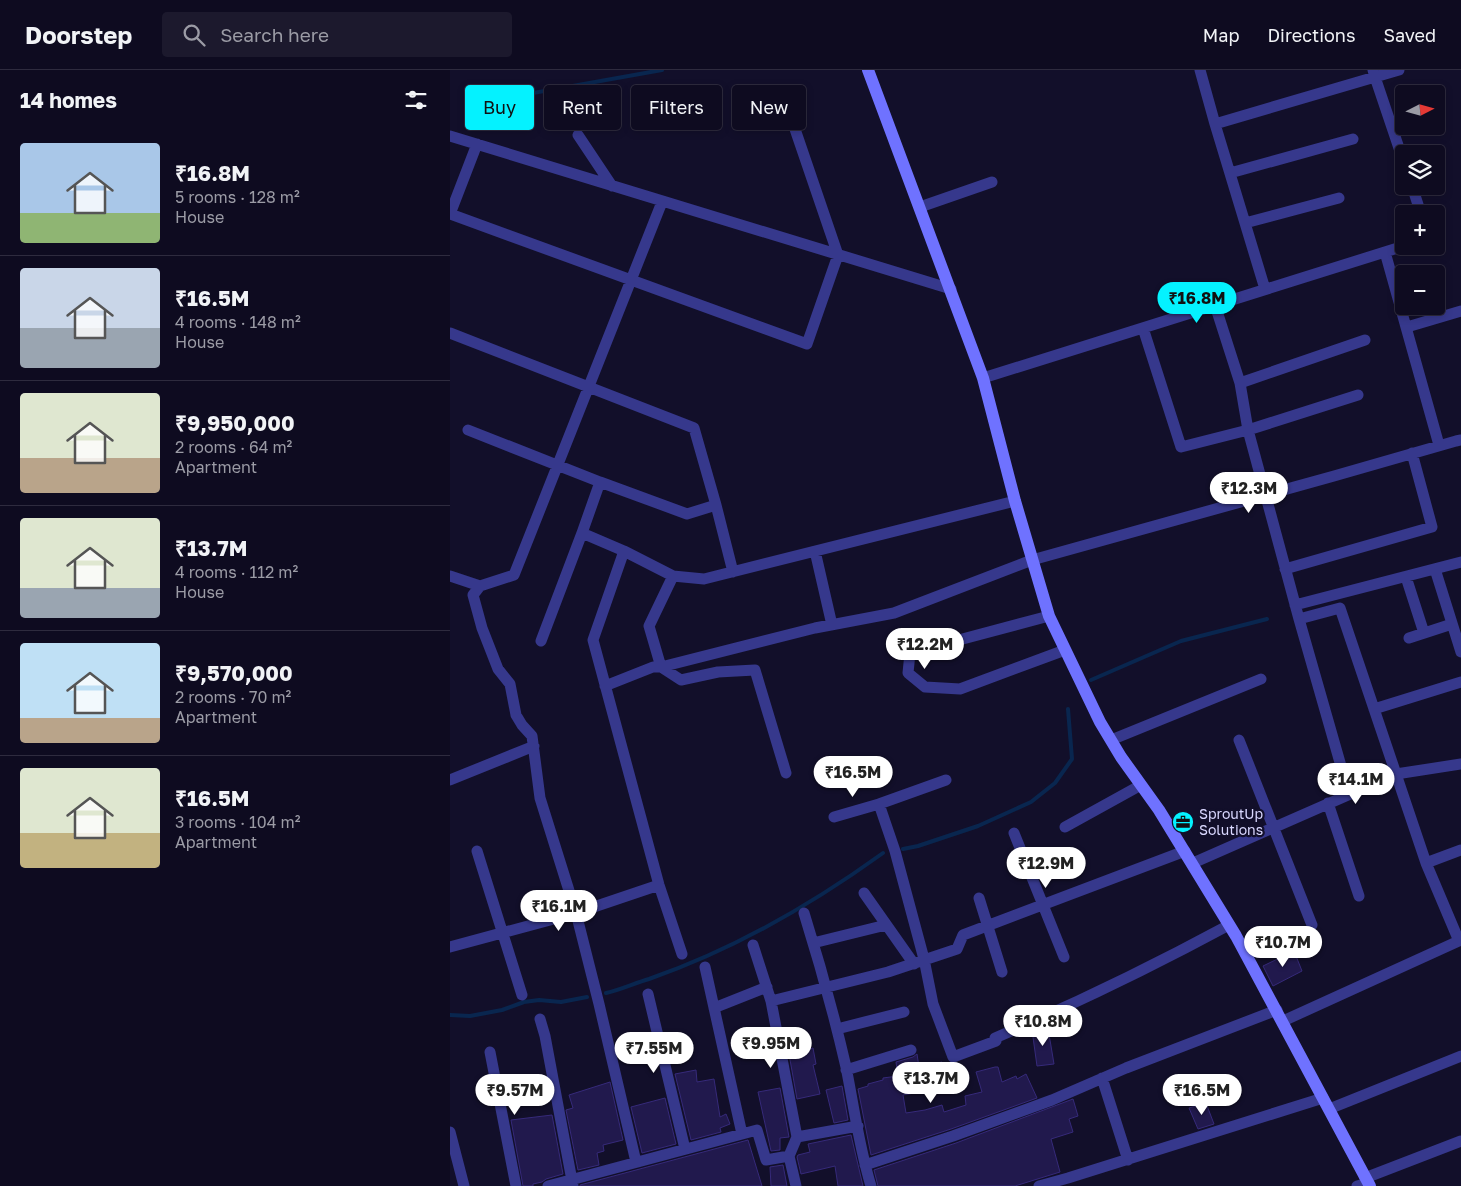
<!DOCTYPE html>
<html lang="en">
<head>
<meta charset="utf-8">
<style>
	:root { --surface:#0e0b20; --page:#1c192d; --text:#f1f3f6; --muted:#9b9ba5; --line:#2e2b3e; --accent:#04f2ff }
	body { margin:0; font-family:"Golos Text",sans-serif; background:var(--page); color:var(--text); height:100vh; display:flex; flex-direction:column; font-size:19px; white-space:nowrap }
	* { box-sizing:border-box; margin:0 }
	p { font-size:16px; color:var(--muted) }
	.icon { flex:none; width:28px; height:28px; fill:none; stroke:currentColor; stroke-width:2; stroke-linecap:round; stroke-linejoin:round }
	.map { position:relative; flex:1; overflow:hidden }
	.sheet { display:flex; flex-direction:column; background:var(--surface); width:450px }
	.sheet>* { flex:none }
	.banner { position:absolute; left:15px; top:15px; width:475px; height:45px; display:flex; gap:10px }
	.needle { width:32px; rotate:84deg }
	.fabs { position:absolute; left:945px; top:15px; display:grid; gap:10px }
	.fabs a { display:grid; place-items:center; width:50px; height:50px; border-radius:5px; background:var(--surface); box-shadow:0 2px 8px #0003,0 0 0 1px var(--line); font-size:25px }
	.price { position:absolute; translate:-50% -42px; padding:0 11px; border-radius:18px; background:#fff; color:#222; font-size:16px; line-height:32px; filter:drop-shadow(0 1px 2px #0008) }
	.price::after { content:''; position:absolute; left:50%; top:30px; width:15px; height:11px; margin-left:-8px; background:inherit; clip-path:polygon(0 0,100% 0,50% 100%) }
	.price.active { background:var(--accent); color:#111 }
	ul { padding:0; list-style:none }
	li { display:flex; align-items:center; gap:15px; height:125px; padding:0 20px }
	li+li { border-top:1px solid var(--line) }
	li span { display:grid; place-items:center; flex:none; width:140px; height:100px; border-radius:5px; color:#555 }
	li>.icon { margin-inline-start:auto }
	span .icon { width:60px; height:60px; fill:#fffc; stroke-width:1 }
	li b { font-size:21px }
	h2 { display:flex; justify-content:space-between; align-items:center; height:60px; padding:0 20px; font-size:21px }
	.chip { padding:0 18px; border-radius:5px; background:var(--surface); box-shadow:0 2px 8px #0003,0 0 0 1px var(--line); font-size:18px; line-height:45px }
	.chip.active { background:var(--accent); color:#111 }
	header { display:flex; align-items:center; gap:30px; box-sizing:border-box; height:70px; padding:0 25px; background:var(--surface); border-bottom:1px solid var(--line) }
	header strong { font-size:24px }
	nav { display:flex; gap:28px; margin-inline-start:auto; font-size:18px }
	.search { width:350px; height:45px; background:var(--page); display:flex; align-items:center; gap:12px; box-sizing:border-box; padding:0 18px; border-radius:5px; color:var(--muted); font-size:19px }
	main { display:flex; flex:1; min-height:0 }
	.map>svg:first-child { display:block }
	.lines { fill:none; stroke-linecap:round; stroke-linejoin:round }
	.stream { stroke:#09264f; stroke-width:4 }
	.building { fill:#21194d; stroke:#362a7a }
	.street { stroke:#36388c; stroke-width:11 }
	.secondary { stroke:#6f72ff; stroke-width:12 }
	.labels { text-anchor:middle; stroke-width:4.5; stroke-linejoin:round; paint-order:stroke }
	.poi-label { font-size:14px; fill:#dad8ff; stroke:#120f2a; text-anchor:start }
</style>
</head>
<body>
<header>
<strong>Doorstep</strong>
<div class="search"><svg class="icon" aria-label="search" viewBox="0 0 24 24"><circle cx="10" cy="10" r="6"/><path d="M15 15l6 6"/></svg>Search here</div>
<nav><a>Map</a><a>Directions</a><a>Saved</a></nav>
</header>
<main>
<section class="sheet">
<h2>14 homes<svg class="icon" aria-label="filters" viewBox="0 0 24 24"><path d="M4 7h16M4 17h16"/><circle cx="9" cy="7" r="2"/><circle cx="15" cy="17" r="2"/></svg></h2>
<ul>
<li><span style="background:linear-gradient(#a9c7e8 70%,#8fb573 0)"><svg class="icon" aria-label="home" viewBox="0 0 24 24"><path d="M3 11l9-7 9 7M6 9v11h12V9"/></svg></span><div><b>₹16.8M</b><p>5 rooms · 128 m²</p><p>House</p></div></li>
<li><span style="background:linear-gradient(#c9d6e8 60%,#9aa5b1 0)"><svg class="icon" aria-label="home" viewBox="0 0 24 24"><path d="M3 11l9-7 9 7M6 9v11h12V9"/></svg></span><div><b>₹16.5M</b><p>4 rooms · 148 m²</p><p>House</p></div></li>
<li><span style="background:linear-gradient(#dfe7d0 65%,#b9a48a 0)"><svg class="icon" aria-label="home" viewBox="0 0 24 24"><path d="M3 11l9-7 9 7M6 9v11h12V9"/></svg></span><div><b>₹9,950,000</b><p>2 rooms · 64 m²</p><p>Apartment</p></div></li>
<li><span style="background:linear-gradient(#dfe7d0 70%,#9aa5b1 0)"><svg class="icon" aria-label="home" viewBox="0 0 24 24"><path d="M3 11l9-7 9 7M6 9v11h12V9"/></svg></span><div><b>₹13.7M</b><p>4 rooms · 112 m²</p><p>House</p></div></li>
<li><span style="background:linear-gradient(#bfe0f5 75%,#b9a48a 0)"><svg class="icon" aria-label="home" viewBox="0 0 24 24"><path d="M3 11l9-7 9 7M6 9v11h12V9"/></svg></span><div><b>₹9,570,000</b><p>2 rooms · 70 m²</p><p>Apartment</p></div></li>
<li><span style="background:linear-gradient(#dfe7d0 65%,#c2b280 0)"><svg class="icon" aria-label="home" viewBox="0 0 24 24"><path d="M3 11l9-7 9 7M6 9v11h12V9"/></svg></span><div><b>₹16.5M</b><p>3 rooms · 104 m²</p><p>Apartment</p></div></li>
</ul>
</section>
<div class="map">
<svg width="1011" height="1116" viewBox="0 0 1011 1116">
	<rect width="100%" height="100%" fill="#120f2a"/>
	<g class="lines">
		<!-- stream -->
		<path class="stream" d="M38,31l174,-31
			M641,610l90,-39 86,-22
			M453,779l15,-3 60,-20 53,-24 24,-19 17,-24 -4,-50
			M156,923c14,-3 29,-10 43,-14 84,-29 162,-74 234,-126
			M0,945l20,1 32,-6 22,-8 15,-2 22,2 26,-5"/>
	</g>
	<!-- building -->
	<path class="building" d="M844,881l8,20 -29,15 -10,-20z
		M598,958l6,36 -17,2 -5,-36z
		M363,978l3,16 -3,1 7,29 -23,5 -8,-45z
		M467,984l2,13 23,-5 3,14 -27,6 2,10 -17,3 3,18 19,-3 17,-5 2,7 22,-7 -1,-9 17,-4 -6,-20 19,-5h3l4,15 14,-6 1,3 9,-5 11,24 -86,31 -80,26 -13,-66 10,-3v-2l15,-4v-2l15,-2 -2,-14 17,-5z
		M246,1000l1,12 17,-3 6,38 6,-3 4,10 -10,4 1,4 -30,8 -16,-66z
		M160,1012l13,58 -20,5 1,6 -7,2 2,12 -21,5 -12,-60 7,-2 -4,-13z
		M392,1016l6,34 -14,3 -8,-33z
		M330,1018l9,49 -9,1v12l-9,1 -13,-59z
		M215,1028l11,46 -34,9 -11,-46z
		M623,1029l5,17 -9,3 4,13 -22,7 9,33 -45,14h-137l-4,-16 82,-27z
		M756,1033l8,21 -16,5 -9,-21z
		M102,1045l11,59 -17,5 -4,3 -9,2v2h-10l-12,-66z
		M401,1065l12,51h-25l-3,-20 -34,8 -4,-17 1,-2 12,-3 -2,-8z
		M298,1070l14,46h-182v-1z
		M333,1095l4,21h-16l-1,-19z"/>
	<g class="lines">
		<!-- street -->
		<path class="street" d="M750,0l15,54
			M949,0l-24,7 29,86
			M128,65l34,51
			M0,66l501,153
			M27,74l-27,70 357,130 31,-89 -56,-164
			M780,103l123,-34
			M962,116l9,28
			M470,137l72,-25
			M795,153l94,-25
			M935,182l54,193
			M815,219l-50,-165 160,-47 -2,-7
			M765,235l25,78 125,-43
			M957,257l54,-16
			M693,258l38,119 67,-17 110,-35
			M0,263l244,95 22,77
			M533,308l421,-132
			M790,313l8,47 51,189 41,-11 56,166 65,-10
			M18,360l132,52
			M174,481l49,25 31,3 311,-78
			M365,481l17,74
			M835,499l147,-42 -20,-74
			M985,499l26,83
			M0,506l30,10
			M223,506l-24,50 12,41 154,-39 79,-15 138,-53 302,-84 122,-35 5,-1
			M956,507l18,56
			M845,535l166,-43
			M599,546l-139,37 -2,20 17,14 35,2 105,-39
			M849,549l50,175
			M959,568l43,-14
			M91,571l41,-108
			M155,616l48,-19h8l20,13 37,-8 37,-2 31,103
			M924,639l87,-27
			M661,670l150,-61
			M789,670l73,185
			M0,710l84,-34
			M878,733l31,93
			M429,734l16,47 29,108 9,45 20,53 43,-16 -1,-3c80,-34 158,-72 234,-113
			M384,747l45,-13 67,-24
			M615,757l76,-42
			M564,763l50,124
			M27,781l45,144
			M743,793l203,-89 30,89 35,-13
			M976,793l33,78
			M414,823l50,71
			M529,828l23,74
			M354,843c16,51 30,102 42,154 8,40 13,80 25,119
			M363,873l73,-18
			M303,875l18,56 26,136 -8,19 7,30
			M0,877l126,-34 83,-28
			M232,884l-23,-69 -66,-245 31,-89 -42,-18 18,-51 87,32 29,-9 17,67
			M255,897l37,167
			M198,924l37,155
			M321,931l117,-29 69,-23 6,-14 222,-84
			M264,938l53,-21
			M90,949l5,17 28,150
			M833,951l178,-81
			M387,959l67,-17
			M40,982l26,134
			M396,1000l65,-20
			M652,1008l26,82
			M879,1039l132,-53
			M0,1062l14,54
			M347,1067l61,-11
			M186,1092l-37,-158 -23,-91 -36,-115 -8,-62 -10,-11 -6,-10 -6,-31 -12,-15 -16,-41 -9,-33 7,-9 34,-11 148,-373
			M415,1095l88,-29 99,-36 74,-32 151,-58
			M915,1108l96,-37
			M98,1116l209,-56 9,30 23,-4
			M589,1116l29,-8 255,-80
			M907,1116l11,-3"/>
		<!-- secondary -->
		<path class="secondary" d="M418,0l115,308 32,123 34,115 51,106 21,35 38,53 77,126 134,250"/>
	</g>
	<!-- icons -->
	<defs>
		<g id="office-disc" transform="scale(1.125)"><circle r="9.5" fill="#04f2ff" stroke="#120f2a"/><path d="M-6-3h4V-5.5h4V-3h4V5H-6ZM-1-4.5V-3h2v-1.5ZM-6 0V1H6V0Z" fill="#111"/></g>
	</defs>
	<g fill-rule="evenodd">
		<use href="#office-disc" x="733" y="752"/>
	</g>
	<g class="labels">
		<!-- poi labels -->
		<g class="poi-label">
			<text x="749" y="749">SproutUp<tspan x="749" dy="16">Solutions</tspan></text>
		</g>
	</g>
</svg>
<div class="fabs">
<a><svg class="needle" viewBox="-14 -14 28 28"><path d="M0-13l5 13h-10z" fill="#e53935"/><path d="M0 13l5-13h-10z" fill="#9b9ba5"/></svg></a>
<a><svg class="icon" aria-label="layers" viewBox="0 0 24 24"><path d="M12 4l9 5-9 5-9-5zM3 14l9 5 9-5"/></svg></a>
<a>+</a>
<a>−</a>
</div>
<b class="price active" style="left:747px;top:254px">₹16.8M</b>
<b class="price" style="left:799px;top:444px">₹12.3M</b>
<b class="price" style="left:475px;top:600px">₹12.2M</b>
<b class="price" style="left:403px;top:728px">₹16.5M</b>
<b class="price" style="left:906px;top:735px">₹14.1M</b>
<b class="price" style="left:596px;top:819px">₹12.9M</b>
<b class="price" style="left:109px;top:862px">₹16.1M</b>
<b class="price" style="left:833px;top:898px">₹10.7M</b>
<b class="price" style="left:593px;top:977px">₹10.8M</b>
<b class="price" style="left:321px;top:999px">₹9.95M</b>
<b class="price" style="left:204px;top:1004px">₹7.55M</b>
<b class="price" style="left:481px;top:1034px">₹13.7M</b>
<b class="price" style="left:65px;top:1046px">₹9.57M</b>
<b class="price" style="left:752px;top:1046px">₹16.5M</b>
<div class="banner">
<a class="chip active">Buy</a>
<a class="chip">Rent</a>
<a class="chip">Filters</a>
<a class="chip">New</a>
</div>
</div>
</main>
</body>
</html>
